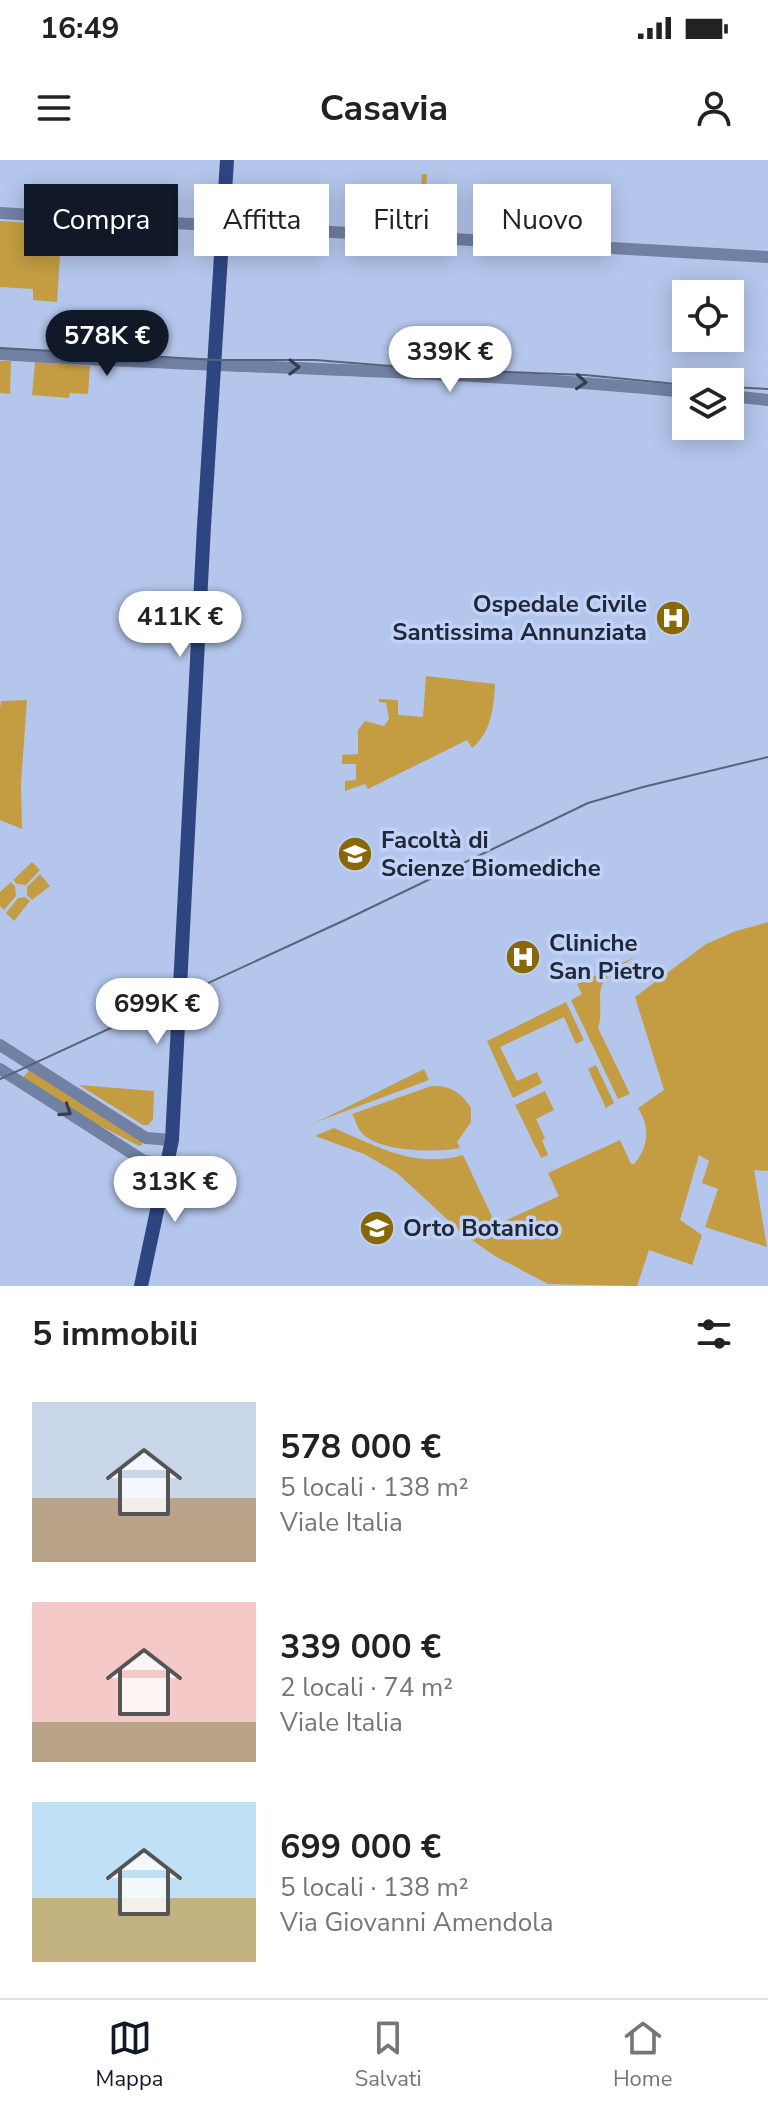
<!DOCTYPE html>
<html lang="it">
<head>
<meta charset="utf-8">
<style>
	:root { --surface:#fff; --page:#f6f6f6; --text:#222; --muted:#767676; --line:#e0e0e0; --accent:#111827 }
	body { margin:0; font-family:"Nunito Sans",sans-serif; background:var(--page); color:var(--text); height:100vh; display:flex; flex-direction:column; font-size:30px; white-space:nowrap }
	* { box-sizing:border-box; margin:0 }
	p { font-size:26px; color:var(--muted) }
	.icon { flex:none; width:44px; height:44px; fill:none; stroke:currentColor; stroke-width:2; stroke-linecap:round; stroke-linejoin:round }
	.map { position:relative; height:1126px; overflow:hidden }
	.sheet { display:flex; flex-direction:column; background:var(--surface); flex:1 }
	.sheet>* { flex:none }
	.banner { position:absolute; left:24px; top:24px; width:720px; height:72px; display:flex; gap:16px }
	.tools { position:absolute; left:672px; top:120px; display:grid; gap:16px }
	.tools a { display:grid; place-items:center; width:72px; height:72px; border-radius:0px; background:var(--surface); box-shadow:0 4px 20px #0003; font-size:40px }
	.price { position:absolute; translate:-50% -68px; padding:0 18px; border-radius:28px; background:#fff; color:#222; font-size:26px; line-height:52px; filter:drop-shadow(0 2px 4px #0008) }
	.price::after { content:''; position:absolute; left:50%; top:48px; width:24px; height:18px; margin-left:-12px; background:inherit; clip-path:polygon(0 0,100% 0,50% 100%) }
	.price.active { background:var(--accent); color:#fff }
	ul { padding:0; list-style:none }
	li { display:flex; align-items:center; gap:24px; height:200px; padding:0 32px }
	li span { display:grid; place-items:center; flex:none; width:224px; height:160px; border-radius:0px; color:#555 }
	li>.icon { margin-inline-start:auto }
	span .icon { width:96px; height:96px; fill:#fffc; stroke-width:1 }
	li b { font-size:34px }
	h2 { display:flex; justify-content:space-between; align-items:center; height:96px; padding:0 32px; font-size:34px }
	.tag { padding:0 28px; border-radius:0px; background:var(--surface); box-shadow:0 4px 20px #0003; font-size:28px; line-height:72px }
	.tag.active { background:var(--accent); color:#fff }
	.status { display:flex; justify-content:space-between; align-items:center; height:56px; padding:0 40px; background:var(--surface); direction:ltr }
	.status svg { height:22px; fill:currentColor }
	header { display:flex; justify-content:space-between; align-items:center; height:104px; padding:0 32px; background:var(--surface); font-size:36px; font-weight:700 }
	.dock { display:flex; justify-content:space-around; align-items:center; height:112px; border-top:2px solid var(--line); background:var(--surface); font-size:22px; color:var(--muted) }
	.dock a { display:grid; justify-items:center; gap:4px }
	.dock .active { color:var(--accent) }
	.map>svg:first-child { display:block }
	.green { fill:#c49d43 }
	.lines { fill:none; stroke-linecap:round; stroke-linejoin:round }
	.minor { stroke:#7181a3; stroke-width:12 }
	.major { stroke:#2d4682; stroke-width:14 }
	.tram { stroke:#58637a; stroke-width:2 }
	.oneway { stroke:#343e50 }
	.labels { text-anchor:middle; stroke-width:7; stroke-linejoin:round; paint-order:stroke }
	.poi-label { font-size:24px; font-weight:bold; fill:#202735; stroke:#c0d2f9; text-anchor:start }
</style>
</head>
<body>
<div class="status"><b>16:49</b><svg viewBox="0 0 49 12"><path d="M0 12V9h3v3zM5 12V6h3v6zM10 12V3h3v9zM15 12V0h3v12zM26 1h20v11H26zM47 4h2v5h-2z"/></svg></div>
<header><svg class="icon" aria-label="menu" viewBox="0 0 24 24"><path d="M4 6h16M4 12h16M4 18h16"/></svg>Casavia<svg class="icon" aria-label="person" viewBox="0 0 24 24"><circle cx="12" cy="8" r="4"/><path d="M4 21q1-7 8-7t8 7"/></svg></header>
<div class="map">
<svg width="768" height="1126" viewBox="0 0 768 1126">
	<rect width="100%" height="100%" fill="#b4c6ec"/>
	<!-- green -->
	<path class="green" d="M422,14h5l-1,14h-4l-1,13 3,1 -1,14 4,1 -1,14h-19l2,-45 12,1z
		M0,61l62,4 -5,77 -24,-2v-11l-33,-2z
		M0,201h11l-1,33 -10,-1z
		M35,202l55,4 -2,28 -18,-1 -1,5 -37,-3z
		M426,516l69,8c-1,23 -4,49 -23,64l-5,-8 -99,49 -3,-5 -20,7v-10l11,-1v-16h-14v-9l16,-1v-24l7,-9 19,5 5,-7 -3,-16 -7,-1v-3l19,1v15l25,2z
		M27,540l-6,83 1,46 -22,-9v-112l1,-7z
		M32,702l8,8 -14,15 -9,-1 -4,-4z
		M40,714l10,12 -18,14 -5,-5v-8z
		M11,722l4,4 1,10 -12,14 -4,-4v-14z
		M25,737l5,4 -16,20 -8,-8 12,-15z
		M768,762v249l-14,-1 13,77 -62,-20 13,-38 -16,-6 7,-22 -10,-6 -19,65 22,15 -10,30 -43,-15 -12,36 -89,-2 -53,-28 -33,-23 -65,-60 -33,-19 -49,-18 19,-8c42,18 82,41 129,27l33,70 63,-29 -11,-23 72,-33 11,24h3c15,-17 16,-37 4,-56l26,-18 -29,-93 71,-53 30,-13z
		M635,797c-12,8 -29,17 -34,31 -3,13 2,26 -3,40l32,66 -12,5 -47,-99 11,-6 -5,-10z
		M566,842l18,38 -8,4 -12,-27 -64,30 17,34 20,-9 5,11 -29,15 -26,-57z
		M596,905l18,38 -8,5 -18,-39z
		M424,909l5,11 -118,44 16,-7z
		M29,910l113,72v3l-3,1 -50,-26 -66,-42z
		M79,925l75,6 -1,28 -5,6h-5z
		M431,926c19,-1 30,6 40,22v14l-14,20 3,6c-24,5 -83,4 -99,-16 -4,-5 -6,-13 -9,-18z
		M545,931l9,19 -18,9 9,19 -3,2 6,15 -7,3 -26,-53z"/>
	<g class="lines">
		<!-- minor -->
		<path class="minor" d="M0,53l768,44
			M0,194c229,15 458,15 686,38
			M730,236l38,4
			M0,885l146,93 26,2
			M0,909l144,92 24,3"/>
		<!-- major -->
		<path class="major" d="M141,1126l31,-146 32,-614 23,-366"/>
		<!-- tram -->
		<path class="tram" d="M0,188l216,12h99l114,9 156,6 101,10
			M730,227l38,2
			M0,919l345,-159 243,-117 55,-16 125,-30"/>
	</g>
	<!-- one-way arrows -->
	<defs><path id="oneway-chevron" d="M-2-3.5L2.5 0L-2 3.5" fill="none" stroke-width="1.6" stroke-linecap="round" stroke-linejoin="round" transform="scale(2)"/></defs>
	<g class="oneway">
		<use href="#oneway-chevron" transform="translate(294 207) rotate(1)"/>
		<use href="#oneway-chevron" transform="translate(581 222) rotate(4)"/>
		<use href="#oneway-chevron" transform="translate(66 951) rotate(33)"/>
	</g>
	<!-- icons -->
	<defs>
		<g id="hospital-disc" transform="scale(1.8)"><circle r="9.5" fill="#896704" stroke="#c0d2f9"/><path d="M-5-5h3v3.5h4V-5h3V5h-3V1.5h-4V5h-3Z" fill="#fff"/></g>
		<g id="university-disc" transform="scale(1.8)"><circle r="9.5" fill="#896704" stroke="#c0d2f9"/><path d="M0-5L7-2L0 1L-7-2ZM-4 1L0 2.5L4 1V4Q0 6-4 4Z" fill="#fff"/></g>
	</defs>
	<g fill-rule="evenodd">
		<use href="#hospital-disc" x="673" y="458"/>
		<use href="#university-disc" x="355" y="694"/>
		<use href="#hospital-disc" x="523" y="797"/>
		<use href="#university-disc" x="377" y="1068"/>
	</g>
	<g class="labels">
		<!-- poi labels -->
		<g class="poi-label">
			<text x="647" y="452" text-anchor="end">Ospedale Civile<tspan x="647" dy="28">Santissima Annunziata</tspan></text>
			<text x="381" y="688">Facoltà di<tspan x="381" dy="28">Scienze Biomediche</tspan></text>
			<text x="549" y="791">Cliniche<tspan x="549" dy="28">San Pietro</tspan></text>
			<text x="403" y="1076">Orto Botanico</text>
		</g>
	</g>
</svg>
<div class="tools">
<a><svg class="icon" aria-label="locate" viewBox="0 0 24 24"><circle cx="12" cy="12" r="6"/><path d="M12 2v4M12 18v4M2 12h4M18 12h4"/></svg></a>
<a><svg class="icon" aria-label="layers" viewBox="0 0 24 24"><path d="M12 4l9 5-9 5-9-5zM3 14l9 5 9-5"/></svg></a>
</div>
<b class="price active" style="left:107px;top:218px">578K €</b>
<b class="price" style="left:450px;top:234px">339K €</b>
<b class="price" style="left:180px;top:499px">411K €</b>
<b class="price" style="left:157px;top:886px">699K €</b>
<b class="price" style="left:175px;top:1064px">313K €</b>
<div class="banner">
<a class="tag active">Compra</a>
<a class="tag">Affitta</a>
<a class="tag">Filtri</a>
<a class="tag">Nuovo</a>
</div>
</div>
<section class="sheet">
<h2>5 immobili<svg class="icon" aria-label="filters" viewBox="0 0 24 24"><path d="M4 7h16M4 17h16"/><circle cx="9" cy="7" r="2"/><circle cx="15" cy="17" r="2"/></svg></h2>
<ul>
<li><span style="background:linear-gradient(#c9d6e8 60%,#b9a48a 0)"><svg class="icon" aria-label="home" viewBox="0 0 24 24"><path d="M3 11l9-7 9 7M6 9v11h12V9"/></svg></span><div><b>578 000 €</b><p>5 locali · 138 m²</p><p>Viale Italia</p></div></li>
<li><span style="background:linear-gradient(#f6c9c9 75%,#b9a48a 0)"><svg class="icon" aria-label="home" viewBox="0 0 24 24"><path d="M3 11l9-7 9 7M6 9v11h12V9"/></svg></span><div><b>339 000 €</b><p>2 locali · 74 m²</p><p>Viale Italia</p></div></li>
<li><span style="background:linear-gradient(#bfe0f5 60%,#c2b280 0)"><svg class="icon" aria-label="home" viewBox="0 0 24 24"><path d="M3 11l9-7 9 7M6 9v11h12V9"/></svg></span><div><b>699 000 €</b><p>5 locali · 138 m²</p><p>Via Giovanni Amendola</p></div></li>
</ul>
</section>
<nav class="dock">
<a class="active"><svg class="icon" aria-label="map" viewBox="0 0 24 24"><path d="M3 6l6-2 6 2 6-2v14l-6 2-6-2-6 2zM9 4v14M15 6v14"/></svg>Mappa</a>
<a><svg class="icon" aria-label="saved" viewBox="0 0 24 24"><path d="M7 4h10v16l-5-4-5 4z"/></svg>Salvati</a>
<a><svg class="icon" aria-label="home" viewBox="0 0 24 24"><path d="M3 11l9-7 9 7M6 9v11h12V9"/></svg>Home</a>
</nav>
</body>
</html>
